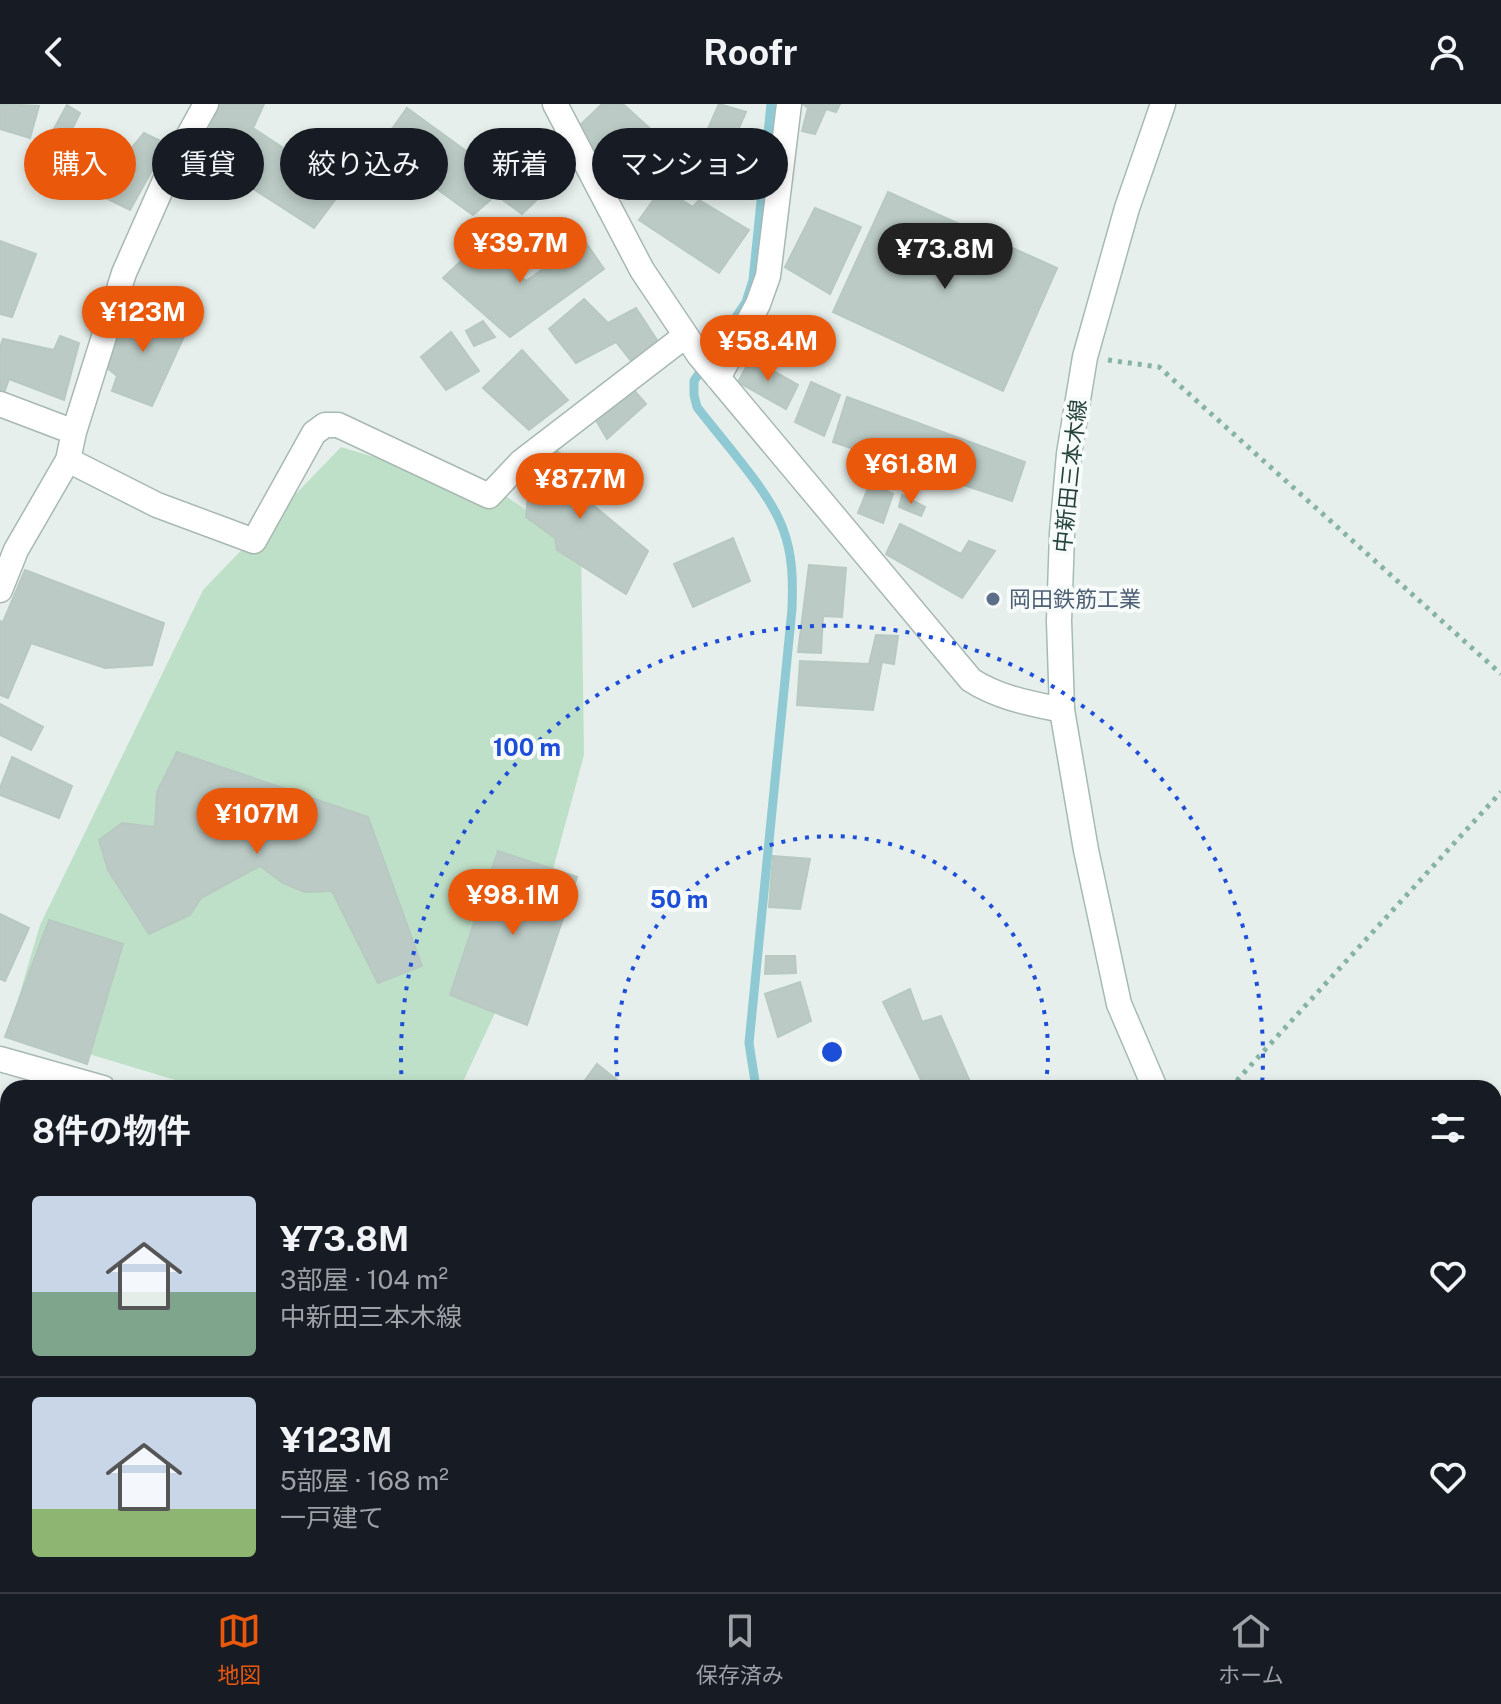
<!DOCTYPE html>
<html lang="ja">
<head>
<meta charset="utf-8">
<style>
	:root { --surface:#171b24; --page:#20242c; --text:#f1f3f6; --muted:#9ea1a6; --line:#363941; --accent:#ea580c }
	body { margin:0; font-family:"Public Sans","Noto Sans JP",sans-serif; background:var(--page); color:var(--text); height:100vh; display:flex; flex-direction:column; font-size:30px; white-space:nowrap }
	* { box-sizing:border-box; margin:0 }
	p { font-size:26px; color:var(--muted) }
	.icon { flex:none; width:44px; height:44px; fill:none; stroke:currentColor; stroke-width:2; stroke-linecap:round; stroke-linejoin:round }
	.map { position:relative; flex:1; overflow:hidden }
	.side { position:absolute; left:0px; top:976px; width:1502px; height:512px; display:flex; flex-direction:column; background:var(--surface); border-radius:24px 24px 0 0; box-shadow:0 4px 12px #0003 }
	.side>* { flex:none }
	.guide { position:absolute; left:24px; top:24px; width:800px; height:72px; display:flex; gap:16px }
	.price { position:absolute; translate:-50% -68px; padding:0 18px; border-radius:28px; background:var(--accent); color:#fff; font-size:26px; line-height:52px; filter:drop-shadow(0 2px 4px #0008) }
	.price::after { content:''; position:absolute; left:50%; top:48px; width:24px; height:18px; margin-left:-12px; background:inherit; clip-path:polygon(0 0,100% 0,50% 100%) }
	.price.active { background:#222; color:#fff }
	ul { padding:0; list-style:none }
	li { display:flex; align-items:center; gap:24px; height:200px; padding:0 32px }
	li+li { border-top:2px solid var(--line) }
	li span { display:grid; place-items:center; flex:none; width:224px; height:160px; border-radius:8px; color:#555 }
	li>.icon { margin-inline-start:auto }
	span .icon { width:96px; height:96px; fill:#fffc; stroke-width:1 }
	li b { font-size:34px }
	h2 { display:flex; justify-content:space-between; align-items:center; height:96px; padding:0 32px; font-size:34px }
	.chip { padding:0 28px; border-radius:36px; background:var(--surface); box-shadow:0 4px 12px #0003; font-size:28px; line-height:72px }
	.chip.active { background:var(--accent); color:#fff }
	header { display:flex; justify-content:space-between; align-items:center; height:104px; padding:0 32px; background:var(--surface); font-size:36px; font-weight:700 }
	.dock { display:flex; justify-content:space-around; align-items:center; height:112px; border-top:2px solid var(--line); background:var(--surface); font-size:22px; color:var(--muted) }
	.dock a { display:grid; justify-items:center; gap:4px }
	.dock .active { color:var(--accent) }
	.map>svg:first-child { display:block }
	.green { fill:#bfe0c8 }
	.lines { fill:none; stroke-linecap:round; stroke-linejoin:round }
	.stream { stroke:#8ec9d4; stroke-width:9 }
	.building { fill:#bbcac4; stroke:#b8c9c2; stroke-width:2 }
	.minor-casing { stroke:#a8b8b2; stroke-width:27 }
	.tertiary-casing { stroke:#a8b8b2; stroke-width:27 }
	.secondary-casing { stroke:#a4bbb3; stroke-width:27 }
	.path { stroke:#86b3a5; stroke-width:5; stroke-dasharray:4 6; stroke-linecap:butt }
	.minor { stroke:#fff; stroke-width:24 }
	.tertiary { stroke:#fff; stroke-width:24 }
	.secondary { stroke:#fff; stroke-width:24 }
	.ring { fill:none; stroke:#1d4ed8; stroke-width:4; stroke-dasharray:4 8 }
	.service-dot { fill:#5c6f8a; stroke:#f7fbf9; stroke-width:3 }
	.labels { text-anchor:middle; stroke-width:8; stroke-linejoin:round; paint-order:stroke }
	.street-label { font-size:22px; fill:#24423a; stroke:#f7fbf9 }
	.service-label { font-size:22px; fill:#4e5e75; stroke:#f7fbf9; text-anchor:start }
	.centre { fill:#1d4ed8; stroke:#f7fbf9; stroke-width:4 }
	.ring-label { font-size:24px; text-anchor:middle; font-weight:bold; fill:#1d4ed8; stroke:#f7fbf9; stroke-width:8; stroke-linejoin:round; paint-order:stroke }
</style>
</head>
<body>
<header><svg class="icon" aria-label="back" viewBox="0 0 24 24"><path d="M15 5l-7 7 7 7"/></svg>Roofr<svg class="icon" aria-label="person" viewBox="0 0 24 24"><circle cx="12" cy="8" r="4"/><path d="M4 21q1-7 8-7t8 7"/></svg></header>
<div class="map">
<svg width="1501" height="1488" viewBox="0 0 1501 1488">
	<rect width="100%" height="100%" fill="#e6efeb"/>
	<!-- green -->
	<path class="green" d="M341,343l166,50 74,50 3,208 -32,118 -50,125 -42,90h-258l-193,-58 31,-105 163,-335z"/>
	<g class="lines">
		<!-- stream -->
		<path class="stream" d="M756,984l-7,-45 43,-434c1,-27 1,-54 -9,-80 -13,-37 -61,-89 -86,-122l-3,-12v-14l52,-79 7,-22 18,-176
			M878,1480l2,8"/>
	</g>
	<!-- building -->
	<path class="building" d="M0,0l39,2 -9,32 -30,-9z
		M221,0h43l-11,24 91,60 -30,40 -87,-56 8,-18 -28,-20z
		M602,0h21l44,40 -37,45 -54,-60z
		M719,0l27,8 -35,80 -39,-22 19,-35 12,5z
		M803,0h37l-4,8 -10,-3 -11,25 -13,-3 6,-23z
		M67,1l13,8 -17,34 -14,-9z
		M407,4l95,69 33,-23 28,21 -41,39 -26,-19 -23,20 -94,-68z
		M95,29l34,18 15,-18 23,11 -37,66 -57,-28z
		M662,84l31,19 6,-7 50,30 -30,43 -80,-53z
		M888,88l169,76 -54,123 -170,-79z
		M815,104l46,19 -31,67 -45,-27z
		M584,136l20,29 -94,68 -67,-59 38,-36 45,39z
		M0,137l36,13 -24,63 -12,-3z
		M584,195l24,24 28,-15 23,35 -28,18 -15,-19 -40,21 -27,-34z
		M127,200l60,26 -35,76 -40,-15 5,-15 -12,-10z
		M483,217l12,16 -21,9 -8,-15z
		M451,228l28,39 -33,19 -25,-33z
		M60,232l19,7 -15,57 -55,-21 -6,17 -3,-1v-48l3,-8 51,11z
		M522,246l46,50 -39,30 -46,-42z
		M751,254l47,27 -12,24 -48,-27z
		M811,278l29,13 -16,41 -29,-14z
		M632,284l14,16 -39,35 -14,-24z
		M847,293l178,65 -13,39 -179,-59z
		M552,345l42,22 -7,29 61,51 -22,43 -69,-44 -2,-12 -29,-21 5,-54z
		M870,379l23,11 -10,29 -25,-10z
		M902,391l23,12 -4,9 -22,-9z
		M900,420l61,30 8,-13 26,10 -33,47 -76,-44z
		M733,434l17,43 -57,26 -19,-43z
		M809,461l37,3 -4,49 -19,-1 -2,37 -23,-1z
		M25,466l139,53 -12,42 -47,3 -74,-25 -23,55 -8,-3v-74l3,1z
		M876,531l22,1 -4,28 -12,-2 -9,48 -76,-5 3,-44 69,3z
		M0,600l43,23 -12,23 -31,-15z
		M177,648l191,65 54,149 -44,17 -46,-92 -27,1 -22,-9 -23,-17 -59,32 -11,17 -41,19 -41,-64 -9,-30 23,-17 33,4 2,-35z
		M12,653l60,29 -13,32 -59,-23v-7z
		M498,747l79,26 -50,148 -77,-30z
		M773,752l37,3 -10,50 -31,-2z
		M0,810l29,14 -24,53 -5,-2z
		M49,816l74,24 -36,120 -82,-27z
		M766,852h29l1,17 -31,1z
		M800,878l11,39 -33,16 -13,-43z
		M910,885l12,33 19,-6 30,68 -8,4h-38l-42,-86z
		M597,960l30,24h-40l-4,-5z
		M73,1480h96l-3,8h-69z
		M273,1480h37l12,8h-50l-4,-3z
		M498,1480h92l9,4 -2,4h-103z
		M1173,1480h100l-5,8h-89l-7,-5z"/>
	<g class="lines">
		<!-- minor casing -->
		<g class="minor-casing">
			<path id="minor" d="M555,0l87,166 57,85 272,325c28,18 58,23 91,30
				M718,274l40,-74 10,-28 21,-172
				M0,300l74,28
				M68,356l89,45 97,36 60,-108 11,-8h13l151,71 32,-34 164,-126
				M0,486l16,-40 52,-90 6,-28 50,-159 46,-104 36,-65
				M0,955l103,29
				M811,1480l11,8
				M655,1488l3,-8
				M1291,1488l5,-8"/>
		</g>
		<!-- tertiary casing -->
		<g class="tertiary-casing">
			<path id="tertiary" d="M212,1488l8,-8"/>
		</g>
		<!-- secondary casing -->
		<g class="secondary-casing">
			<path id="secondary" d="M1155,984l-36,-84 -33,-154 -24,-140 -3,-89 3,-87 7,-80 16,-97 42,-149 36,-104
				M1494,1430l7,5"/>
		</g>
		<!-- path -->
		<path class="path" d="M1108,256l51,7 342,307
			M1230,984l271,-296"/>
		<!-- minor -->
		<use href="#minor" class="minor"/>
		<!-- tertiary -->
		<use href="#tertiary" class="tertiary"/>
		<!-- secondary -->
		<use href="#secondary" class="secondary"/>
	</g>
	<!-- distance rings -->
	<g class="ring">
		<path d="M619 984A216 216 0 1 1 1045 984"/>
		<path d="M402 982A431 431 0 1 1 1262 982"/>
	</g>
	<!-- markers -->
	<circle class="service-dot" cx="993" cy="495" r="8"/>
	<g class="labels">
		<!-- street labels -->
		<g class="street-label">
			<text transform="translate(1070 372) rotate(-84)" y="8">中新田三本木線</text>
		</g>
		<!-- service labels -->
		<g class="service-label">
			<text x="1009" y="503">岡田鉄筋工業</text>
		</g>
	</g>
	<circle cx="832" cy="948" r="12" class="centre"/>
	<g class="ring-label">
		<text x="527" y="652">100 m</text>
		<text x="679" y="804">50 m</text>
	</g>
</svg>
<b class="price" style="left:520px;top:181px">¥39.7M</b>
<b class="price active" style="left:945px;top:187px">¥73.8M</b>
<b class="price" style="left:143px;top:250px">¥123M</b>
<b class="price" style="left:768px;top:279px">¥58.4M</b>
<b class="price" style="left:911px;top:402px">¥61.8M</b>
<b class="price" style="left:580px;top:417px">¥87.7M</b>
<b class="price" style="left:257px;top:752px">¥107M</b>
<b class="price" style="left:513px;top:833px">¥98.1M</b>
<div class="guide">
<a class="chip active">購入</a>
<a class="chip">賃貸</a>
<a class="chip">絞り込み</a>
<a class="chip">新着</a>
<a class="chip">マンション</a>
</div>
<section class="side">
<h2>8件の物件<svg class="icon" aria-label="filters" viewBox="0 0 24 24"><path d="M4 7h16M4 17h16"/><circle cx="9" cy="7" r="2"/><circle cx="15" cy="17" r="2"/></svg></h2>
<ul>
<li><span style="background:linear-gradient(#c9d6e8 60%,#7fa58c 0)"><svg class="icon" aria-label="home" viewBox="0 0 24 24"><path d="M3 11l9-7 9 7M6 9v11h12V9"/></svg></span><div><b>¥73.8M</b><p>3部屋 · 104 m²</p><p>中新田三本木線</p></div><svg class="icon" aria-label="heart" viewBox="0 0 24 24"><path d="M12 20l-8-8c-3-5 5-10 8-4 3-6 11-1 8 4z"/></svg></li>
<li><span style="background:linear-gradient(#c9d6e8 70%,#8fb573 0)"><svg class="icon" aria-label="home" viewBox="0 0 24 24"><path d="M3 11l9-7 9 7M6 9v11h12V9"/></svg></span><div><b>¥123M</b><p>5部屋 · 168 m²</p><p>一戸建て</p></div><svg class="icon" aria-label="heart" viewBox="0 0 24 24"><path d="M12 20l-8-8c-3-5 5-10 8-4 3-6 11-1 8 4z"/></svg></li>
</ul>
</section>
</div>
<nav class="dock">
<a class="active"><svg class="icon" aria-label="map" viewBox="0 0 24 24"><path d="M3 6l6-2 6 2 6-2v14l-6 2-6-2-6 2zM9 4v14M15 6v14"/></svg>地図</a>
<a><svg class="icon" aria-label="saved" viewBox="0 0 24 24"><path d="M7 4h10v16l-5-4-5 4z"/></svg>保存済み</a>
<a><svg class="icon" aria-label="home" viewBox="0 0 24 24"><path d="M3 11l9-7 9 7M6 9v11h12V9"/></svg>ホーム</a>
</nav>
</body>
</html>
